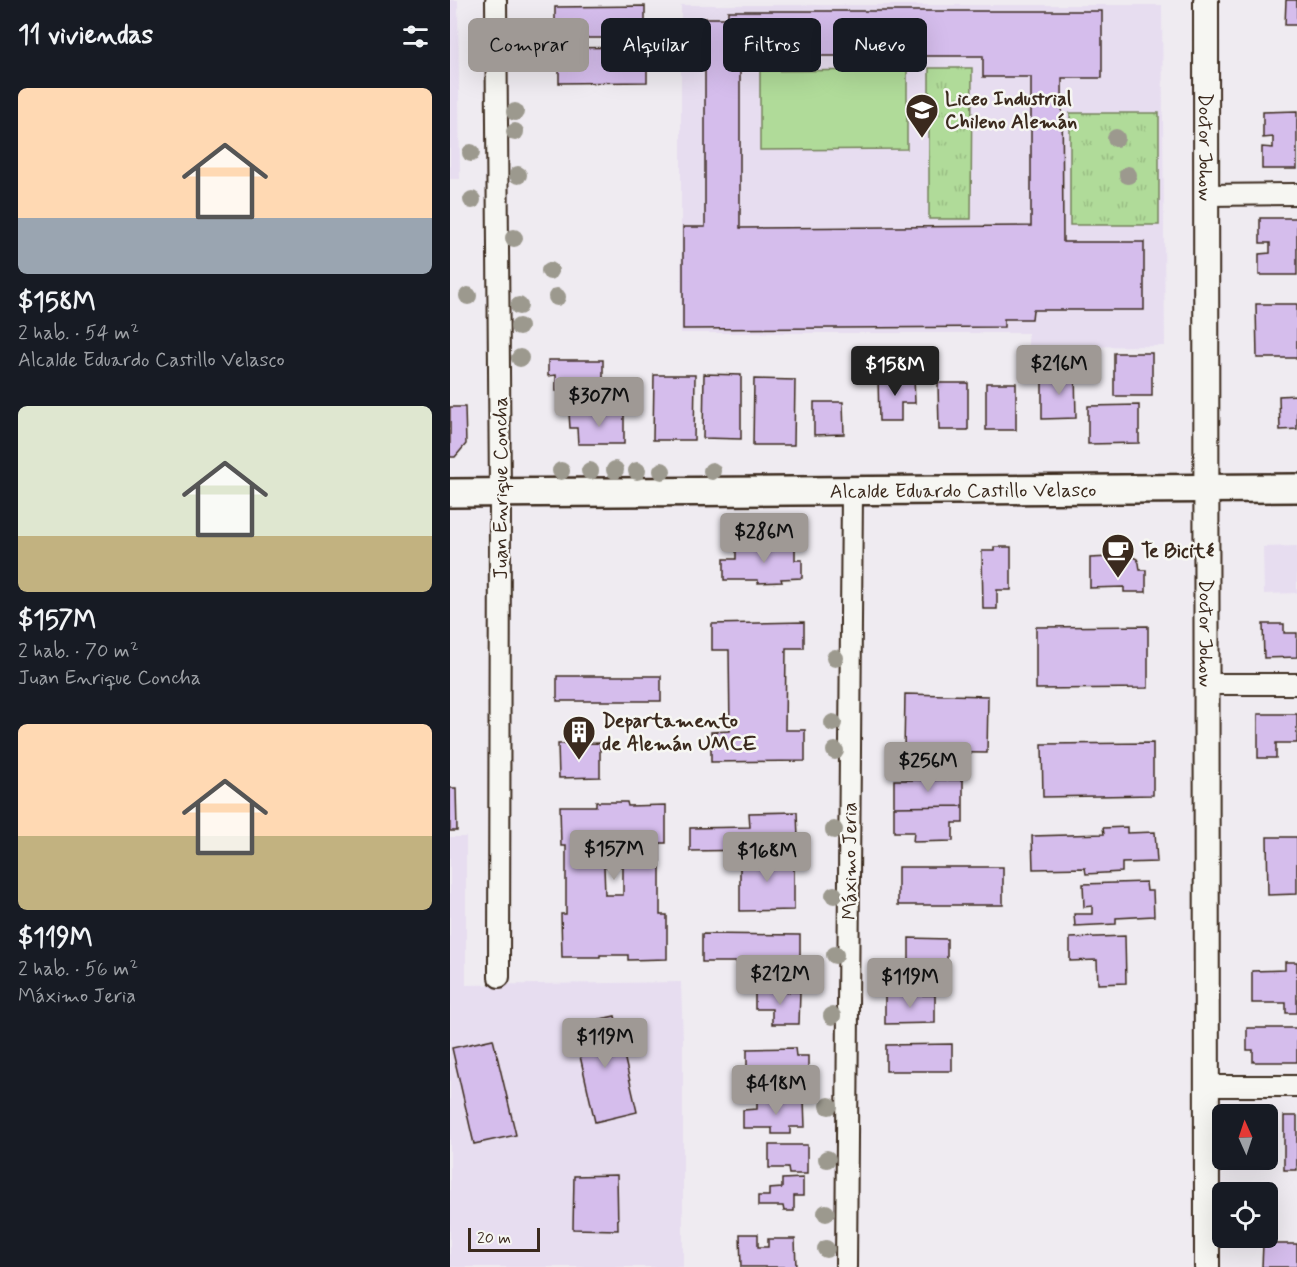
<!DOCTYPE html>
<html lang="es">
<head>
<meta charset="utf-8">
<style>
	:root { --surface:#171b24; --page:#242831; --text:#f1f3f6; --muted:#9ea1a6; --accent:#9f9995 }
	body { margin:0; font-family:Mynerve,sans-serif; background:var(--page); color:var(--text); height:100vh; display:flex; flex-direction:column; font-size:22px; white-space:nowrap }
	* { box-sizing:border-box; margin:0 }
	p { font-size:20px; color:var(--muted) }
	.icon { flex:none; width:33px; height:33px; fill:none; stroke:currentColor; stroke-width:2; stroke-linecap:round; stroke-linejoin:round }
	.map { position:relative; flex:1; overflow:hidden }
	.side { display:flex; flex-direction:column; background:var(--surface); width:450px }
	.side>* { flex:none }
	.hud { position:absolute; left:18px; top:18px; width:570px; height:54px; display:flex; gap:12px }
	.needle { width:39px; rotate:357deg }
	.buttons { position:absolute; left:762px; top:1104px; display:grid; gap:12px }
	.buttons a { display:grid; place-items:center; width:66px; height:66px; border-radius:9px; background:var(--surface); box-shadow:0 6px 24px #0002; font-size:30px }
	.scale { position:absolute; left:18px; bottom:15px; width:72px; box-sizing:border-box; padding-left:6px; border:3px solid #3b2a1e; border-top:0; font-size:16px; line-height:21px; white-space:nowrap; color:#3b2a1e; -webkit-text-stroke:4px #f6f6f2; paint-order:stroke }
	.price { position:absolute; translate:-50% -51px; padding:0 14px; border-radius:6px; background:var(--accent); color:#111; font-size:20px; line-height:39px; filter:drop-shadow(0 2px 3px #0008) }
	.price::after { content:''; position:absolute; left:50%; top:36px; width:18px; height:14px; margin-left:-9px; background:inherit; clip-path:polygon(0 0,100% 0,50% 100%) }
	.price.current { background:#222; color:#fff }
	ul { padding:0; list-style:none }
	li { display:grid; align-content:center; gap:12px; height:318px; padding:0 18px }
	li span { display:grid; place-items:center; height:186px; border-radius:9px; color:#555 }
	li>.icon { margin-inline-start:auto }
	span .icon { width:108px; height:108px; fill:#fffc; stroke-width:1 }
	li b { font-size:26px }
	h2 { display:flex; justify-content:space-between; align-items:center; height:72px; padding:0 18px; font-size:26px }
	.chip { padding:0 21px; border-radius:9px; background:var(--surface); box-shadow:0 6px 24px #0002; font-size:21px; line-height:54px }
	.chip.current { background:var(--accent); color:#111 }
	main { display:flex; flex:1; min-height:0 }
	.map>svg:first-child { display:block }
	.built { fill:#e7ddf0 }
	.grass { fill:url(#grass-tufts); stroke:#76825c; stroke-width:1.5 }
	.pitch { fill:#b0db99; stroke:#76825c; stroke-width:1.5 }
	.building { fill:#d5bdec; stroke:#3b2a1e; stroke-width:1.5; fill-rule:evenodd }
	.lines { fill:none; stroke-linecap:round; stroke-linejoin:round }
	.minor-casing { stroke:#3b2a1e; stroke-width:24 }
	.tertiary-casing { stroke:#3b2a1e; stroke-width:28 }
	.secondary-casing { stroke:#3b2a1e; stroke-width:32 }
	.minor { stroke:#f6f6f2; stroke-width:20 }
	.tertiary { stroke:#f6f6f2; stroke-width:24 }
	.secondary { stroke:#f6f6f2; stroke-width:27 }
	.tree { fill:#9c998e }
	.labels { text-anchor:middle; stroke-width:5; stroke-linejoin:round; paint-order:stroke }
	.poi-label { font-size:20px; font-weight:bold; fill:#3b2a1e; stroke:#f6f6f2; text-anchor:start }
	.street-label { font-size:20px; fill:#3b2a1e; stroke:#f6f6f2 }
</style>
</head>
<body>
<main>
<section class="side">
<h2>11 viviendas<svg class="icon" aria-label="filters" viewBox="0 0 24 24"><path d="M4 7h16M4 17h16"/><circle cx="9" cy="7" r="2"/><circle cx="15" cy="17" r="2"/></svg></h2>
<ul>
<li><span style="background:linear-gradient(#ffd9b3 70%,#9aa5b1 0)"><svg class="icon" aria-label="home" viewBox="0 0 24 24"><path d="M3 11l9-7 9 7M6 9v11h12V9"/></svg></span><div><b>$158M</b><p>2 hab. · 54 m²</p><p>Alcalde Eduardo Castillo Velasco</p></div></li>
<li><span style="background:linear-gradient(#dfe7d0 70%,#c2b280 0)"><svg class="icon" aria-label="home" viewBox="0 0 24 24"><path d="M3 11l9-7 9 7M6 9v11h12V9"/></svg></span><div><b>$157M</b><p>2 hab. · 70 m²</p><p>Juan Enrique Concha</p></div></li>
<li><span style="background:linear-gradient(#ffd9b3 60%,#c2b280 0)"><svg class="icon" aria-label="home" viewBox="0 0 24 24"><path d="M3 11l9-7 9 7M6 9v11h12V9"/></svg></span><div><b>$119M</b><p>2 hab. · 56 m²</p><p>Máximo Jeria</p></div></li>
</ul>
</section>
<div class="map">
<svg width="847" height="1267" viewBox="0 0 847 1267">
	<defs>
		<pattern id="grass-tufts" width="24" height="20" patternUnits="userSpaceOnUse" patternTransform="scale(1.5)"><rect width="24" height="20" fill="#b0db99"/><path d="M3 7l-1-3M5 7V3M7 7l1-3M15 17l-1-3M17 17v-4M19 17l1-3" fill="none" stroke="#98bc83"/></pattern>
	</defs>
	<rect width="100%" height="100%" fill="#efebf1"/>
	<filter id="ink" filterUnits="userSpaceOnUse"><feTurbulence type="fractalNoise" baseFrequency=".0167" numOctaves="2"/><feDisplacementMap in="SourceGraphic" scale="12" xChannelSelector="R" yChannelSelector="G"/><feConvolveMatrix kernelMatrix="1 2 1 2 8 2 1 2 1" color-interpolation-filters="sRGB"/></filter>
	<g filter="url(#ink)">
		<!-- built -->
		<path class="built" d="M0,0h8l2,179h-10z
			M231,5h481l3,341 -137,1v-14h-347z
			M847,546v47l-33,1 -1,-47z
			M0,837h16v148l215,-3 2,59v226h-233z"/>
		<!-- grass -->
		<path class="grass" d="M479,68h43l-1,151h-42z
			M620,113h89v112h-89z"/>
		<!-- pitch -->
		<path class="pitch" d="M457,70v79l-147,1v-79z"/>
		<!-- building -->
		<path class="building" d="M836,0h11v25h-12z
			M195,6v32h-90v-31z
			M278,11h374v67h-40l1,164h81v68h-111l-1,9h-28v8l-321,2v-102h22v-209h23zM290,56h243v21h48v149l-291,2z
			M197,47v35l-88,1v-35z
			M847,111v58h-35v-22l11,1v-11l-10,1v-26z
			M810,218h37v57h-38v-21l11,-1v-10h-10z
			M806,304h41v54h-40z
			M664,353h38v43h-38z
			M98,360h55v31h-47v-16l-8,1z
			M625,373l1,45 -34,1v-45z
			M254,374l37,1v64l-38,-1z
			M204,375h41l-1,65h-41z
			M464,377l1,26h-14v18h-22l-1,-43z
			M304,379l41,1 -1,65h-41z
			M488,383h30v47h-29z
			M536,383h30v47h-30z
			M847,395v34l-17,1 -1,-34z
			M364,402h29l1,32 -30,1z
			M689,405v38l-51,1v-38z
			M0,407h15l1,37 -11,13h-5z
			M174,412v32h-46l-1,-16h-7l-1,-15z
			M345,545v15h7v18l-21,1 1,3 -24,1v-3h-34v-21h12v-13z
			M544,547h17v43h-14v19h-14l-1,-58h12z
			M681,556l6,3 2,4 1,7h6v22h-22v-5l-34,1v-30z
			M354,622v26h-18l-1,82h20v31l-94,1v-30l19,-1 -1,-81h-17v-26z
			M813,624h21v9h13v24l-33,1z
			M698,626v62l-112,1v-62z
			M107,676h104v25h-104z
			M455,694l83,2 -1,57 -83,-1z
			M808,714h39v29h-21v15h-18z
			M150,743v34l-41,1 -1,-34z
			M703,743v52l-110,2 -1,-53z
			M444,780h69v26l-69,1z
			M0,788h6l1,43h-7z
			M146,802h31l1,4 38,-1v38h-6v72h7v44l-39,1v-5h-28v2h-38l-1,-43h5v-68h-5l-1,-40h36zM173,866v29h-18l-1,-28z
			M513,806v17h-10v18l-40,1 1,-10h-20v-25z
			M347,812l1,27 -44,1 1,10 -65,1v-23l60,-1 -1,-14z
			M677,827v6l28,-1 2,30 -35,1v9l-36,2 -1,-6 -52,1 -1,-33 72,-2 -1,-6z
			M817,837h30v57l-29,1z
			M290,856h54v54l-54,1z
			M448,867h105v38h-105z
			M696,882l1,9h6l1,25 -38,2v6l-41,2 -1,-12h18v-8l-8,1 -1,-23z
			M252,934l98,1v27h-98z
			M675,936l1,47 -28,1 -1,-24 -27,1v-23z
			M459,938l38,1v31h-38z
			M835,962h12v51h-11v-10h-34v-32l33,-1z
			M305,991l45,1 -1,32h-27v-15h-17z
			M485,995v28l-50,1v-28z
			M165,1016l22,96 -42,10 -22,-97z
			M797,1028h50v34h-44v-12h-6z
			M43,1039l23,96 -42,9 -22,-96z
			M502,1044v27h-66v-26z
			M345,1048l1,8h12v19l-61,1v-27z
			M354,1100l1,27h-15v7h-18v-6h-29v-18l14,-1v-8z
			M834,1116h13v54h-13z
			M319,1145h38v29h-18l-1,-6h-19z
			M167,1175l1,55 -45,-1 1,-53z
			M353,1178v18h-9v15h-10l-1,-5h-25v-10h11v-7l13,-1v-9z
			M290,1234h18v13h10v-8h27l1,28h-55z
			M813,1244h34v23h-35z"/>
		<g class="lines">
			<!-- minor casing -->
			<g class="minor-casing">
				<path id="minor" d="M46,0l4,493 -1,484
					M756,195l91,-1
					M757,684h90
					M757,1086h90
					M396,1267l6,-776"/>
			</g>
			<!-- tertiary casing -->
			<g class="tertiary-casing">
				<g id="tertiary">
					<path id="s1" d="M756,0l1,1267"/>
				</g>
			</g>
			<!-- secondary casing -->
			<g class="secondary-casing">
				<g id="secondary">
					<path id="s2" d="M0,493l847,-5"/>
				</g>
			</g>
			<!-- minor -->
			<use href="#minor" class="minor"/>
			<!-- tertiary -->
			<use href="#tertiary" class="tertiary"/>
			<!-- secondary -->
			<use href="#secondary" class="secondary"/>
		</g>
		<!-- trees -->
		<g class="tree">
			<circle cx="64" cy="43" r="9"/>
			<circle cx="65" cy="112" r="9"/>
			<circle cx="65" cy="132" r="9"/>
			<circle cx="666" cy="138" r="9"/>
			<circle cx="21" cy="153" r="9"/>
			<circle cx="68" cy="175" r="9"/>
			<circle cx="678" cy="175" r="9"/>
			<circle cx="22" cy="200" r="9"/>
			<circle cx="64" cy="238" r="9"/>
			<circle cx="100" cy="271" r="9"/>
			<circle cx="18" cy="296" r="9"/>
			<circle cx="107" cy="297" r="9"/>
			<circle cx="69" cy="306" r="9"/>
			<circle cx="69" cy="327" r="9"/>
			<circle cx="70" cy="358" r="9"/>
			<circle cx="165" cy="470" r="9"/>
			<circle cx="111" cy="471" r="9"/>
			<circle cx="140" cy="471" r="9"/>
			<circle cx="187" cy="471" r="9"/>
			<circle cx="212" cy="471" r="9"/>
			<circle cx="262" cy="471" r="9"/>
			<circle cx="385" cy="658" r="9"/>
			<circle cx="383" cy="723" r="9"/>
			<circle cx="385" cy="751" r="9"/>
			<circle cx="384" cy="830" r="9"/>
			<circle cx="384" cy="895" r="9"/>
			<circle cx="385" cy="955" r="9"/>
			<circle cx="382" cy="1016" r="9"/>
			<circle cx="379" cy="1106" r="9"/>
			<circle cx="377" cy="1159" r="9"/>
			<circle cx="376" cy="1213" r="9"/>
			<circle cx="376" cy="1249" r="9"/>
		</g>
	</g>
	<!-- icons -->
	<defs>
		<g id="school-pin" transform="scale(1.725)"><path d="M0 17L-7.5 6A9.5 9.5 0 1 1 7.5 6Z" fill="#3b2a1e" stroke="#f6f6f2"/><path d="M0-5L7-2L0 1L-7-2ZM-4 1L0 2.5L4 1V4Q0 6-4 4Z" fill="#fff"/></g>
		<g id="cafe-pin" transform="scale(1.725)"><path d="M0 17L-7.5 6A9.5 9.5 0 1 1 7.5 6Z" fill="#3b2a1e" stroke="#f6f6f2"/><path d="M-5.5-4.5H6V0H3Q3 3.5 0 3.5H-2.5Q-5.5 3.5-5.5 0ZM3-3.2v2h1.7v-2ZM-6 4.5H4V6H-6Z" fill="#fff"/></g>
		<g id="building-pin" transform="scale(1.725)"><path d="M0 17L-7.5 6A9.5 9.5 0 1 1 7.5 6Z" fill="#3b2a1e" stroke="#f6f6f2"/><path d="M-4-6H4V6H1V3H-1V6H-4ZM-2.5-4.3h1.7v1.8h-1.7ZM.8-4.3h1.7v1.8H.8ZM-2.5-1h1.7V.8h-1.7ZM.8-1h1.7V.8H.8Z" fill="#fff"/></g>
	</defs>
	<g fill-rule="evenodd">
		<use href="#school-pin" x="472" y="110"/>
		<use href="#cafe-pin" x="668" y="550"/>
		<use href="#building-pin" x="129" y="732"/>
	</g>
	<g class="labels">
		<!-- poi labels -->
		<g class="poi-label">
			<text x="495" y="105">Liceo Industrial<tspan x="495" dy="23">Chileno Alemán</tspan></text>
			<text x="691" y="557">Te Bicité</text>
			<text x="152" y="727">Departamento<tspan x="152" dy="23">de Alemán UMCE</tspan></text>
		</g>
		<!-- street labels -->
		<g class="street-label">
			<text dy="7" stroke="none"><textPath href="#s1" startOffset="147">Doctor Johow</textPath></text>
			<text transform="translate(50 488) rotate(-90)" y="7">Juan Enrique Concha</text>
			<text dy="7" stroke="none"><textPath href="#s2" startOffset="513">Alcalde Eduardo Castillo Velasco</textPath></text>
			<text dy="7" stroke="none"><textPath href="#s1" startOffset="633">Doctor Johow</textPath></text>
			<text transform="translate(399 861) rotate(-90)" y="7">Máximo Jeria</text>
		</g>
	</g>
</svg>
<div class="buttons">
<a><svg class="needle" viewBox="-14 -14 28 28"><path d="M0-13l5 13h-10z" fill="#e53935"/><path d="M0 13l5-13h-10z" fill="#9ea1a6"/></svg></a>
<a><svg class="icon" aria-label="locate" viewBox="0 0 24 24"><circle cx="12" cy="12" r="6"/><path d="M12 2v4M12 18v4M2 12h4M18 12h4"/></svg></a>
</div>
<div class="scale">20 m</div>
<b class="price" style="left:609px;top:396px">$216M</b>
<b class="price current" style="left:445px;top:397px">$158M</b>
<b class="price" style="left:149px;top:428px">$307M</b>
<b class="price" style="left:314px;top:564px">$286M</b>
<b class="price" style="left:478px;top:793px">$256M</b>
<b class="price" style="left:164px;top:881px">$157M</b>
<b class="price" style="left:317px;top:883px">$168M</b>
<b class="price" style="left:330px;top:1006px">$212M</b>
<b class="price" style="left:460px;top:1009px">$119M</b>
<b class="price" style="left:155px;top:1069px">$119M</b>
<b class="price" style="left:326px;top:1116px">$418M</b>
<div class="hud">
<a class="chip current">Comprar</a>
<a class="chip">Alquilar</a>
<a class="chip">Filtros</a>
<a class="chip">Nuevo</a>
</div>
</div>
</main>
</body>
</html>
